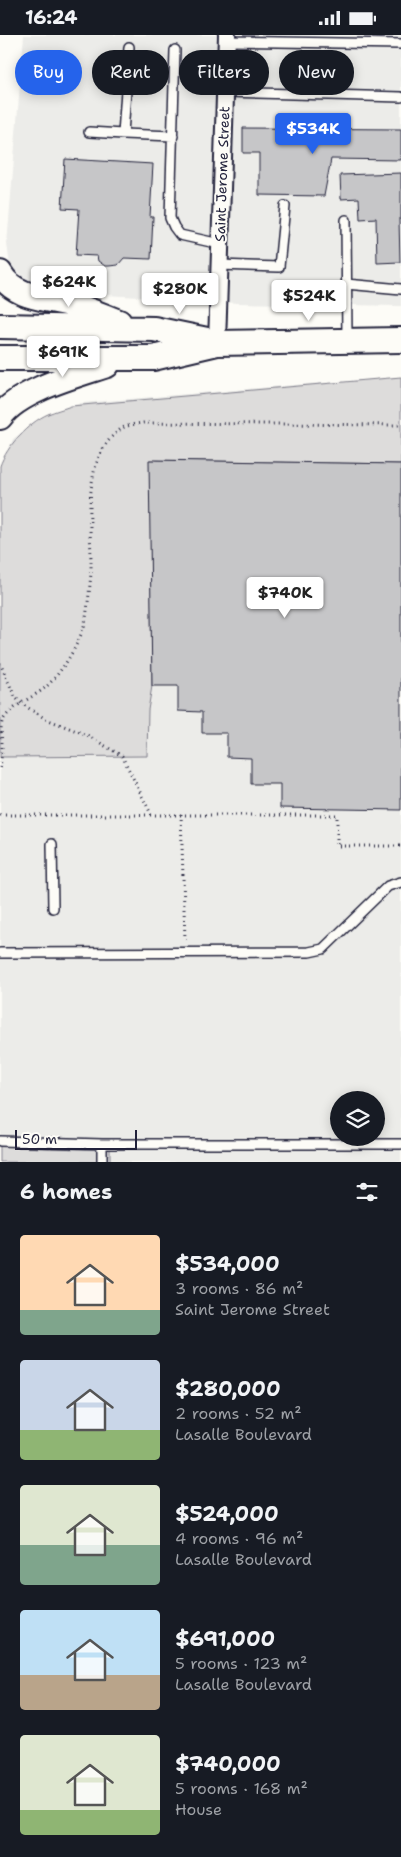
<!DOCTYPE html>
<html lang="en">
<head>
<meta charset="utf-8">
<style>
	:root { --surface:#171b24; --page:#242831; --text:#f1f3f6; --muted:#9ea1a6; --accent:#2563eb }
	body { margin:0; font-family:"Shantell Sans",sans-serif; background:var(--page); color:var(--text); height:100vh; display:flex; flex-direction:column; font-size:19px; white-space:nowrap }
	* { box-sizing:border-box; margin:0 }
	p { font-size:16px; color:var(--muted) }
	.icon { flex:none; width:28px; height:28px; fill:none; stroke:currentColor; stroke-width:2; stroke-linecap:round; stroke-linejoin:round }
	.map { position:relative; height:1127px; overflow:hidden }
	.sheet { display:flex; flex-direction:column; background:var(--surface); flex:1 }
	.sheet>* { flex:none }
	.top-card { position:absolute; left:15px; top:15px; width:371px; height:45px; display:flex; gap:10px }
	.tools { position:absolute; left:330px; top:1056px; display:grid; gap:10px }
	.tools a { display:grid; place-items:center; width:55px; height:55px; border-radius:50%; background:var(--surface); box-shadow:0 2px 12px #0003; font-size:25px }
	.scale { position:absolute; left:15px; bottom:12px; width:122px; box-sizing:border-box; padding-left:5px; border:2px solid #22223b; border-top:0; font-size:14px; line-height:18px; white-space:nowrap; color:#22223b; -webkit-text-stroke:4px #fdfcf7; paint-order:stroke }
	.price { position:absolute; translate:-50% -42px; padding:0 11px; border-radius:5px; background:#fff; color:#222; font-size:16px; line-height:32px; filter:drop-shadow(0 1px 2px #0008) }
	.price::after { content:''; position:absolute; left:50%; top:30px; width:15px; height:11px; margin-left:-8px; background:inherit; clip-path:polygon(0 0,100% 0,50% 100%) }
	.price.active { background:var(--accent); color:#fff }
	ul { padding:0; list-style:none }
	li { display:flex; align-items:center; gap:15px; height:125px; padding:0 20px }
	li span { display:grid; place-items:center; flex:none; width:140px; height:100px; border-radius:5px; color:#555 }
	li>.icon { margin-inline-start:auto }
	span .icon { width:60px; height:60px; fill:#fffc; stroke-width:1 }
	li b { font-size:21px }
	h2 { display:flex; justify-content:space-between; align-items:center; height:60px; padding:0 20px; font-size:21px }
	.pill { padding:0 18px; border-radius:22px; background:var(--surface); box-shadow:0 2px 12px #0003; font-size:18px; line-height:45px }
	.pill.active { background:var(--accent); color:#fff }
	.status { display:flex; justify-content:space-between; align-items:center; height:35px; padding:0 25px; background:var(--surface); direction:ltr }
	.status svg { height:14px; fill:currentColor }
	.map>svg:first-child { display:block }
	.built { fill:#ecece9; fill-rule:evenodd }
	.green { fill:#dddcdb; stroke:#807f8b }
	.building { fill:#c6c6c8; stroke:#22223b }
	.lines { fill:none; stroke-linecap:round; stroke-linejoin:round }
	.service-casing { stroke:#22223b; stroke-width:12 }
	.minor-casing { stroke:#22223b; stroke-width:20 }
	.secondary-casing { stroke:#22223b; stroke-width:28 }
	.path { stroke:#22223b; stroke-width:3; stroke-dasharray:1 4; stroke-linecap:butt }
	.service { stroke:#fdfcf7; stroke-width:9 }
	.minor { stroke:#fdfcf7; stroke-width:16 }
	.secondary { stroke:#fdfcf7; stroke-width:24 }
	.labels { text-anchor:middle; stroke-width:4; stroke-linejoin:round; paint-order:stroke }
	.street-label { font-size:14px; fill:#22223b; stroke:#fdfcf7 }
</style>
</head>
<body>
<div class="status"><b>16:24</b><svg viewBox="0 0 49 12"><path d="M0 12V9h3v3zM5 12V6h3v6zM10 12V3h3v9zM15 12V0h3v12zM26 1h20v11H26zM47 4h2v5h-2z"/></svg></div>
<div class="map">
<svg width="401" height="1127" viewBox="0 0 401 1127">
	<rect width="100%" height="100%" fill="#fdfcf7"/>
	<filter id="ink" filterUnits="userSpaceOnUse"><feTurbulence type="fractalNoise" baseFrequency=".02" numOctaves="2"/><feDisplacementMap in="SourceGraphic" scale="10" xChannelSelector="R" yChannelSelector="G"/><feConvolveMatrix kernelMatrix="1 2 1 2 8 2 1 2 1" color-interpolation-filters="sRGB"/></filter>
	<g filter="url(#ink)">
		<!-- built -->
		<path class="built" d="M24,0h377v271l-163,-3 -149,-9 -59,-13 -20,-15 -3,-22z
			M401,344v783h-291v-17l-110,-2v-674l13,-30 32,-24 36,-12 227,-19zM339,1065h37v37h-37z"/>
		<!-- green -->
		<path class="green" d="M401,342v87l-251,-4 2,226 -4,24 -1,46 -147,1v-291c7,-20 28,-43 48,-52 7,-3 15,-5 23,-8z
			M0,1108l110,2v17h-110z"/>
		<!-- building -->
		<path class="building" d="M243,93l158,1v31l-70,-1 -7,37 -65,-1v-42h-16z
			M65,124l88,5 -3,53h3l-2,42 -27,-1 -6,7 -9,1h-4l-7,-5 -1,-5 -21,-1 3,-46 -17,-1z
			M401,138v46h-2l1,43 -23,1 -1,-45 -16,1 -1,-21 -18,1 -1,-24z
			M149,425l252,4v346l-121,-2v-24h-29v-26l-24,-1v-24h-25v-21l-24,-1v-25h-26z"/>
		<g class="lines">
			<!-- service casing -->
			<g class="service-casing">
				<path id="service" d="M226,6l175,3
					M129,12l-6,87 50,2
					M175,15l-5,168 4,9 6,8 40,9
					M225,57l176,5
					M89,97l34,2
					M346,185l1,120
					M220,230l59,2 6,-61
					M346,249l55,5
					M52,809l1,64
					M0,918l309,-1 14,-3 65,-63 13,-4
					M0,1106l102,3h299
					M102,1109v18"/>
			</g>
			<!-- minor casing -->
			<g class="minor-casing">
				<path id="minor" d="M217,308l10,-308"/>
			</g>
			<!-- secondary casing -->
			<g class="secondary-casing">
				<path id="secondary" d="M0,238c14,25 46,25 70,31 17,5 33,12 49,18
					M0,291l154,3 58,12
					M0,323h153l64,-15 184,-3
					M0,382c19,-27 77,-42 107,-52"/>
			</g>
			<!-- path -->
			<path class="path" d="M0,628l15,34 7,7 24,15 41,16 35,21 29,58
				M0,733c1,-8 2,-16 2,-23 0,-8 -2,-15 0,-23 8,-16 31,-24 44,-35 17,-16 36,-47 40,-69 2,-15 4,-31 5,-46 1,-44 -12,-114 30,-143 5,-4 15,-5 22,-6l258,2
				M181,779l4,126
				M0,780h337v31h64"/>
			<!-- service -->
			<use href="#service" class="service"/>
			<!-- minor -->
			<use href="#minor" class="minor"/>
			<!-- secondary -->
			<use href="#secondary" class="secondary"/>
		</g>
	</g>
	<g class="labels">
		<!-- street labels -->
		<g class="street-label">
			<text transform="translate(222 139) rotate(-88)" y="5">Saint Jerome Street</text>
		</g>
	</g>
</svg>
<div class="tools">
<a><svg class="icon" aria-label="layers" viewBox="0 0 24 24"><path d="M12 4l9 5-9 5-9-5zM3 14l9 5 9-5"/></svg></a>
</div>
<div class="scale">50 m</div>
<b class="price active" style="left:313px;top:120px">$534K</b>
<b class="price" style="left:69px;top:273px">$624K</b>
<b class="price" style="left:180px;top:280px">$280K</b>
<b class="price" style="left:309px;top:287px">$524K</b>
<b class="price" style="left:63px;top:343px">$691K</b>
<b class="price" style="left:285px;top:584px">$740K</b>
<div class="top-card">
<a class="pill active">Buy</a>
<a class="pill">Rent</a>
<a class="pill">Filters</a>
<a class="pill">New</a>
</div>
</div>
<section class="sheet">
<h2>6 homes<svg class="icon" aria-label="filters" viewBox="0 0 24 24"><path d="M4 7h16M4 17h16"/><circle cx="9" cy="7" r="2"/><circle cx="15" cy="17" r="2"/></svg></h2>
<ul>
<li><span style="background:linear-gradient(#ffd9b3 75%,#7fa58c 0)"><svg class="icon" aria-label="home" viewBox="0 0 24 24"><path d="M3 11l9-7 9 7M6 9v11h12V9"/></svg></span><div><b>$534,000</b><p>3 rooms · 86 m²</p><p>Saint Jerome Street</p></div></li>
<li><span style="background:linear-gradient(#c9d6e8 70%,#8fb573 0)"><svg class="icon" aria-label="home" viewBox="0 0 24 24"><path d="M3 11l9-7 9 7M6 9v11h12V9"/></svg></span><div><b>$280,000</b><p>2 rooms · 52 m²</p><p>Lasalle Boulevard</p></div></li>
<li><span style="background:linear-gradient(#dfe7d0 60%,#7fa58c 0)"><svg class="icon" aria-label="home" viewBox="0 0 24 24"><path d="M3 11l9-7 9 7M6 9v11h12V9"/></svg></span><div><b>$524,000</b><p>4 rooms · 96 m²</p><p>Lasalle Boulevard</p></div></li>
<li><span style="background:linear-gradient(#bfe0f5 65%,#b9a48a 0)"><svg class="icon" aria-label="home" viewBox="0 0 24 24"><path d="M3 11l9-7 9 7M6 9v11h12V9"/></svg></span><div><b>$691,000</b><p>5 rooms · 123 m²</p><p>Lasalle Boulevard</p></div></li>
<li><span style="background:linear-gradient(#dfe7d0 75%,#8fb573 0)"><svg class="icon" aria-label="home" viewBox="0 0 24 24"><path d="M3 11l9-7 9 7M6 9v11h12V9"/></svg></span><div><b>$740,000</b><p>5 rooms · 168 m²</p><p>House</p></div></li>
</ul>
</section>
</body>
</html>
